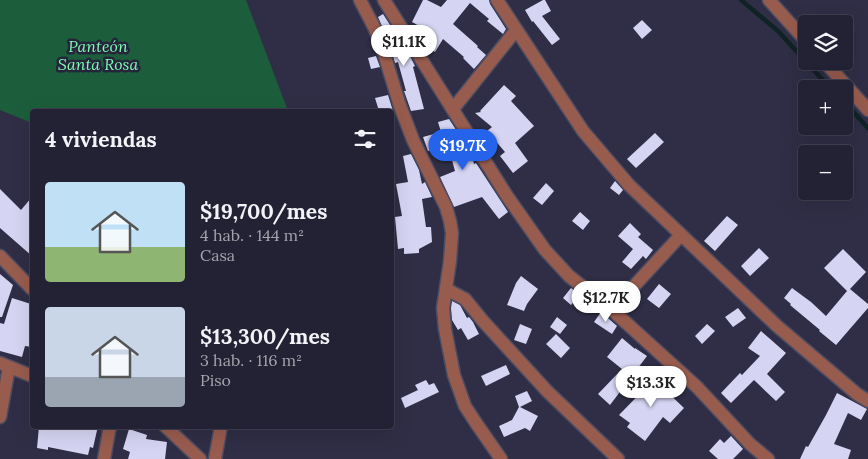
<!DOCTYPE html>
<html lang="es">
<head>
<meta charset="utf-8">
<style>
	:root { --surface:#232234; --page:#2b2a3c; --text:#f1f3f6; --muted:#a3a4ac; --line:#403f4f; --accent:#2563eb }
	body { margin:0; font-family:Lora,serif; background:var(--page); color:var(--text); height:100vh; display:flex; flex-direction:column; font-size:19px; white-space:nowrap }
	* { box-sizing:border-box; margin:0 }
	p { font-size:16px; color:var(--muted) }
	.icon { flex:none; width:28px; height:28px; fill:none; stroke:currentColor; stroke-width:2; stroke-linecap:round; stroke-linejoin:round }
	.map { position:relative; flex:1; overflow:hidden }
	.details { position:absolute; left:30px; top:109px; width:364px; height:320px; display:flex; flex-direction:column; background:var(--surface); border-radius:5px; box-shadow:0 5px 20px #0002,0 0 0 1px var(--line) }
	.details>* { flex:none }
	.fabs { position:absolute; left:798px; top:15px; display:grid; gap:10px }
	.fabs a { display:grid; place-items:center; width:55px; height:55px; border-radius:5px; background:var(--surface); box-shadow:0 5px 20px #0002,0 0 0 1px var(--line); font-size:25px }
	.price { position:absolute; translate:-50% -42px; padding:0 11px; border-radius:18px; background:#fff; color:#222; font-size:16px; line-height:32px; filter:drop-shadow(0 1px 2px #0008) }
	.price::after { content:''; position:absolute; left:50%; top:30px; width:15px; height:11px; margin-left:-8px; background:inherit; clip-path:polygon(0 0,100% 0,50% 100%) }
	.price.current { background:var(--accent); color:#fff }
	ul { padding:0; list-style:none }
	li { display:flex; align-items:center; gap:15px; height:125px; padding:0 15px }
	li span { display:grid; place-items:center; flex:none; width:140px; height:100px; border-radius:5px; color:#555 }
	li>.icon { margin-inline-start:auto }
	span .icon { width:60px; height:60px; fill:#fffc; stroke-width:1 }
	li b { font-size:21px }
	h2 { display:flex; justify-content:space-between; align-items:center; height:60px; padding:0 15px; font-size:21px }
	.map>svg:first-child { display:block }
	.green { fill:#1c5e3b }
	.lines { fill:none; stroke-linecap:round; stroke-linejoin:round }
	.stream { stroke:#102324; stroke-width:4.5 }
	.building { fill:#d5d4f3 }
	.minor-casing { stroke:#4c4c62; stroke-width:15 }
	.minor { stroke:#985c4e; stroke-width:12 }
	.labels { text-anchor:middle; stroke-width:5; stroke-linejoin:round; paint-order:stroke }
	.park-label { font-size:16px; font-style:italic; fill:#7dfcb3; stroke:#26243b }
</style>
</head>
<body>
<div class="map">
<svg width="868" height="459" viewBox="0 0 868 459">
	<rect width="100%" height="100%" fill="#2f2e46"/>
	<!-- green -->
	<path class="green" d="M0,0h246l42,111h-256v12l-32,-13z"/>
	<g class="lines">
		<!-- stream -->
		<path class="stream" d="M741,0l37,31 53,58
			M844,102l24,26"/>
	</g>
	<!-- building -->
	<path class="building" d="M423,0h4l14,7 6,-7h42l1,4 16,25 -3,5 -16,-13 2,-2 -19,-16 -17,21 25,22 -1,1 9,8 -12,14 -11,-11 1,-1 -21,-18 -8,13 -11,-7 8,-12 -20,-11z
		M543,0h2l6,11 -9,5 18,23 -8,6 -19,-24 -1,1 -7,-12z
		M383,14l27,42 5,10 -2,1 11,42 -13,2 -7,-20h2l-8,-29 -3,1 -3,-11 4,-1 -12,-20 -6,-14z
		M642,20l10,10 -10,9 -9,-11z
		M376,56l4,11 -9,2 -3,-11z
		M504,85l12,11 -5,5 23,25 -19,17 13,18 -15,12 -13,-17 5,-4 -18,-21 5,-4 -17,-14 6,-1 -1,-1z
		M388,95l5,16h-14l-4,-13z
		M449,119l15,23 1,4 1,-1 6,11 2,8 2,-1 32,49 -9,7 -17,-22 -28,10 -14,-30 15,-6 -7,-25 -20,5 -5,-14 18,-5 -3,-10z
		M655,133l9,9 -28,26 -9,-9z
		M411,154l8,16 3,14 3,-2 7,15 -10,2 4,28h5l1,15 -13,7v4l-15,1v-6l-6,1 -3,-32 7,-1 -6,-32 12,-2 -5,-26z
		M615,181l8,9 -4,5 -9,-7z
		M546,183l8,8 -12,14 -9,-7z
		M0,189l21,21 11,-13v59l-32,-28z
		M580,212l10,9 -7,9 -11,-9z
		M727,216l11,9 -23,26 -11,-10z
		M630,223l11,11 -3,3 15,13 -7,9 -3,-3 -12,13 -9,-7 11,-13 -15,-13z
		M759,248l10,10 -19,18 -9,-10z
		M843,249l23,23 -16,17 18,15v4l-32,37 -17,-14 1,-1 -30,-25 1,-1 -7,-6 8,-10 19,14 15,14 21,-25 -23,-23z
		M0,274l13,11 -11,32h-2z
		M521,276l17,13 -11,15 -3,7 -17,-6 9,-22z
		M659,284l12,10 -12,14 -12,-9z
		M571,288l9,7 -9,10 -8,-7z
		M12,298l19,6 -2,8 3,2v33l-7,-1 -3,11 -22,-6v-28l4,1z
		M452,301l8,4 7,13 2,-1 4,5 6,12 -11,6 -7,-12 -3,2 -6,-10 -1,-12z
		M738,308l8,10 -13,9 -8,-10z
		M601,312l16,14 -5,8 -18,-12z
		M557,317l10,8 -7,9 -10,-7z
		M520,324l12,5 -6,15 -12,-4z
		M707,324l8,7 -13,13 -7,-8z
		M761,331l8,7 17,15 -19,21 18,18 -9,9 -22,-21 -23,23 -10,-10 19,-20 2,2 18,-19 -12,-8z
		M556,334l14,14 -9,10 -15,-14z
		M622,338l13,11v-1l12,8 -37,49 -12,-11 24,-25 -15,-12z
		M506,365l4,9 -24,12 -5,-10z
		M661,372l8,7 -7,8 22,21 -14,15 -7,-6 -18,24 -18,-14 3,-4 -11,-8z
		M426,380l3,5 5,-2 5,9 -34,16 -4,-10 17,-8 -3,-5z
		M527,391l5,10 -12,6 18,9 -8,15 -5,-3 -21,9 -5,-11 13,-6 7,-13 -4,-11z
		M837,393l30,16 -6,11 -13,-7 -14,31 17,6 -3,9h-48l6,-13 2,1 18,-32z
		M39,426h59l-5,22 -3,-1 -2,8 -40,-8v3l-11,-2z
		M129,429l18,6 -1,4 21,3 -2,17h-37l2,-7 -7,-3z
		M731,436l12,13 -10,10h-15l-9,-8 11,-12 4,4z"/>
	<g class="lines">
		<!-- minor casing -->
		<g class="minor-casing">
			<path id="minor" d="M360,0l14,27 8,20 18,59 13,34 33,67 4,14 2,12 -2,28 -7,47 2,21 9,46 11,31 11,17 25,36
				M384,0l123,196 38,54 24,26 43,34 85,77 53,57 18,15
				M497,0l86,131 46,54 148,141 80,68 11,7
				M769,0l37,41
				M824,61l44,49
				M453,109l63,-79
				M0,256l32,33
				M446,289l19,10 18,22 64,70 71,68
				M612,310l69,-75
				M0,363l32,13
				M0,417l9,-50
				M165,426l35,33
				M104,459l6,-33
				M215,459l6,-33"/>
		</g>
		<!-- minor -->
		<use href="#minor" class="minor"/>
	</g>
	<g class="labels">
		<!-- park labels -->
		<g class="park-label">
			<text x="98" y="52">Panteón<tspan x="98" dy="18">Santa Rosa</tspan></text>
		</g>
	</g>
</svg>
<div class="fabs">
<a><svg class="icon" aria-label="layers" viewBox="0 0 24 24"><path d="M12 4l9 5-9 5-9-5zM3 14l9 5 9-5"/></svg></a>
<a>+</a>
<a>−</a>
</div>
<b class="price" style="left:404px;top:67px">$11.1K</b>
<b class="price current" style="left:463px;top:171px">$19.7K</b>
<b class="price" style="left:606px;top:323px">$12.7K</b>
<b class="price" style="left:651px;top:408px">$13.3K</b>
<section class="details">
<h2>4 viviendas<svg class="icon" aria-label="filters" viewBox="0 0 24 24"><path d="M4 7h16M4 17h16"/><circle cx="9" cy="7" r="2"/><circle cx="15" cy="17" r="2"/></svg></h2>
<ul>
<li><span style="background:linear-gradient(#bfe0f5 65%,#8fb573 0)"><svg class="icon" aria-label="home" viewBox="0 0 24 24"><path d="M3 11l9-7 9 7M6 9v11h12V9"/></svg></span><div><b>$19,700/mes</b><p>4 hab. · 144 m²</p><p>Casa</p></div></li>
<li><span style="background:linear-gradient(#c9d6e8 70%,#9aa5b1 0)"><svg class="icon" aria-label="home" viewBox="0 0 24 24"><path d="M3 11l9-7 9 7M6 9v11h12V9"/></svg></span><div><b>$13,300/mes</b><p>3 hab. · 116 m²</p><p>Piso</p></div></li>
</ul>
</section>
</div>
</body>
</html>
